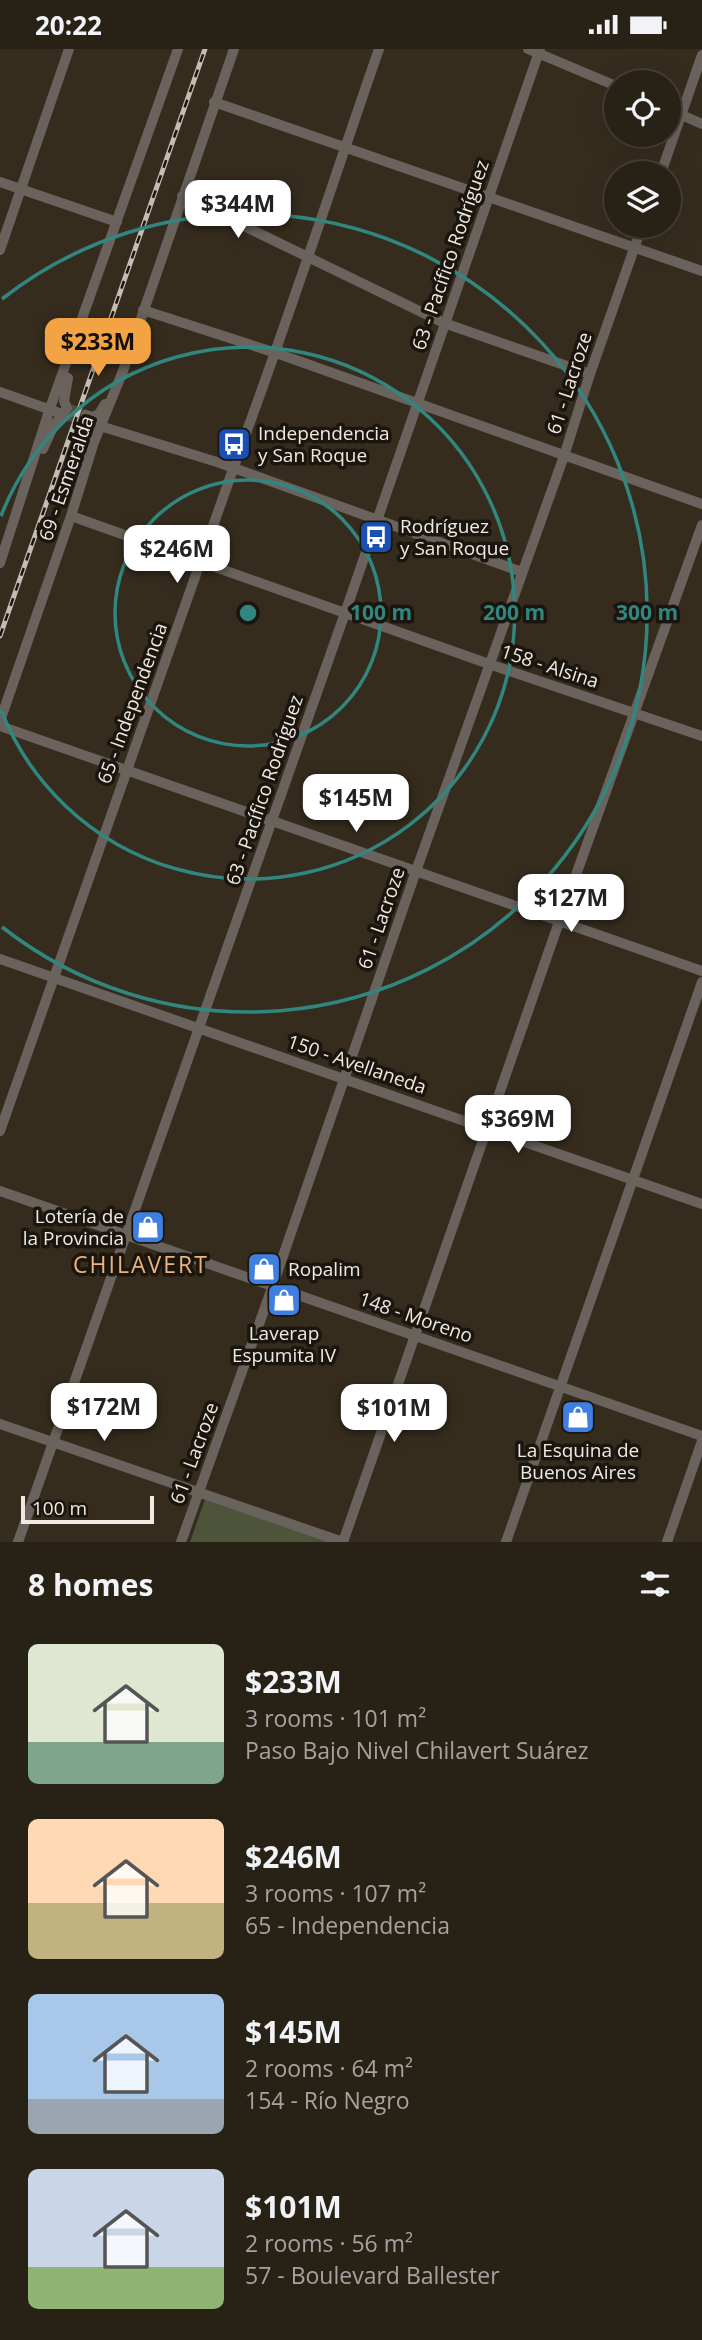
<!DOCTYPE html>
<html lang="en">
<head>
<meta charset="utf-8">
<style>
	:root { --surface:#282116; --page:#342e23; --text:#f1f3f6; --muted:#a5a3a1; --line:#443e35; --accent:#f4a344 }
	body { margin:0; font-family:"Open Sans",sans-serif; background:var(--page); color:var(--text); height:100vh; display:flex; flex-direction:column; font-size:26px; white-space:nowrap }
	* { box-sizing:border-box; margin:0 }
	p { font-size:23px; color:var(--muted) }
	.icon { flex:none; width:38px; height:38px; fill:none; stroke:currentColor; stroke-width:2; stroke-linecap:round; stroke-linejoin:round }
	.map { position:relative; height:1493px; overflow:hidden }
	.panel { display:flex; flex-direction:column; background:var(--surface); flex:1 }
	.panel>* { flex:none }
	.buttons { position:absolute; left:604px; top:21px; display:grid; gap:14px }
	.buttons a { display:grid; place-items:center; width:77px; height:77px; border-radius:50%; background:var(--surface); box-shadow:0 7px 28px #0002,0 0 0 2px var(--line); font-size:35px }
	.scale { position:absolute; left:21px; bottom:18px; width:133px; box-sizing:border-box; padding-left:7px; border:4px solid #f0e9e0; border-top:0; font-size:19px; line-height:24px; white-space:nowrap; color:#f0e9e0; -webkit-text-stroke:5px #1a150f; paint-order:stroke }
	.price { position:absolute; translate:-50% -60px; padding:0 16px; border-radius:14px; background:#fff; color:#222; font-size:23px; line-height:46px; filter:drop-shadow(0 2px 4px #0008) }
	.price::after { content:''; position:absolute; left:50%; top:42px; width:21px; height:16px; margin-left:-10px; background:inherit; clip-path:polygon(0 0,100% 0,50% 100%) }
	.price.selected { background:var(--accent); color:#111 }
	ul { padding:0; list-style:none }
	li { display:flex; align-items:center; gap:21px; height:175px; padding:0 28px }
	li span { display:grid; place-items:center; flex:none; width:196px; height:140px; border-radius:10px; color:#555 }
	li>.icon { margin-inline-start:auto }
	span .icon { width:84px; height:84px; fill:#fffc; stroke-width:1 }
	li b { font-size:30px }
	h2 { display:flex; justify-content:space-between; align-items:center; height:84px; padding:0 28px; font-size:30px }
	.status { display:flex; justify-content:space-between; align-items:center; height:49px; padding:0 35px; background:var(--surface); direction:ltr }
	.status svg { height:19px; fill:currentColor }
	.map>svg:first-child { display:block }
	.green { fill:#4d5439 }
	.lines { fill:none; stroke-linecap:round; stroke-linejoin:round }
	.minor-tunnel { stroke:#52483b; stroke-width:10; stroke-dasharray:10 5; stroke-linecap:butt }
	.minor { stroke:#6a635d; stroke-width:10 }
	.rail-casing { stroke:#c5bdb3; stroke-width:5 }
	.rail { stroke:#1a150f; stroke-width:2.5; stroke-dasharray:8; stroke-linecap:butt }
	.ring { fill:none; stroke:#31877f; stroke-width:3.5 }
	.labels { text-anchor:middle; stroke-width:7; stroke-linejoin:round; paint-order:stroke }
	.street-label { font-size:19px; fill:#f0e9e0; stroke:#1a150f }
	.poi-label { font-size:19px; fill:#f0e9e0; stroke:#1a150f; text-anchor:start }
	.quarter-label { font-size:23px; letter-spacing:2px; fill:#edb479; stroke:#1a150f }
	.centre { fill:#31877f; stroke:#1a150f; stroke-width:3.5 }
	.ring-label { font-size:21px; text-anchor:middle; font-weight:bold; fill:#31877f; stroke:#1a150f; stroke-width:7; stroke-linejoin:round; paint-order:stroke }
</style>
</head>
<body>
<div class="status"><b>20:22</b><svg viewBox="0 0 49 12"><path d="M0 12V9h3v3zM5 12V6h3v6zM10 12V3h3v9zM15 12V0h3v12zM26 1h20v11H26zM47 4h2v5h-2z"/></svg></div>
<div class="map">
<svg width="702" height="1493" viewBox="0 0 702 1493">
	<rect width="100%" height="100%" fill="#362c1e"/>
	<!-- green -->
	<path class="green" d="M205,1450l125,43h-140z"/>
	<g class="lines">
		<!-- minor-tunnel -->
		<path class="minor-tunnel" d="M67,359l19,7
			M65,366l19,6"/>
		<!-- minor -->
		<path class="minor" d="M528,0l88,37
			M214,53l488,169
			M668,60l34,15
			M661,124l41,-118
			M0,133l117,40
			M182,147l262,127 146,51
			M0,201l69,-201
			M143,261l133,43 426,151
			M0,343l65,23
			M67,359l-3,-7 4,-23
			M86,366l7,2 6,-3 6,-10
			M84,372l136,42 302,109
			M43,400l12,-26 10,-8
			M71,467l418,148 213,72
			M0,514l49,-152 129,-362
			M0,672l71,-205 23,-74 29,-71 111,-322
			M0,677l702,245
			M0,910l702,245
			M0,1082l238,-676c50,-134 94,-271 141,-406
			M0,1142l702,245
			M0,1375l343,118
			M18,1493l327,-929 195,-564
			M181,1493l92,-257 143,-414 148,-415 26,-82 52,-148
			M343,1493l216,-620 143,-397
			M506,1493l196,-560
			M667,1493l35,-101"/>
		<!-- rail casing -->
		<g class="rail-casing">
			<path id="rail" d="M0,587l205,-587"/>
		</g>
		<!-- rail -->
		<use href="#rail" class="rail"/>
	</g>
	<!-- distance rings -->
	<g class="ring">
		<circle cx="248" cy="564" r="133"/>
		<path d="M1 467A266 266 0 1 1 1 661"/>
		<path d="M2 250A399 399 0 1 1 2 878"/>
	</g>
	<!-- icons -->
	<defs>
		<g id="bus-square" transform="scale(1.75)"><rect x="-9" y="-9" width="18" height="18" rx="4" fill="#1a4fb4" stroke="#1a150f"/><path d="M-5-6H5V4H4V6H2V4H-2V6H-4V4H-5ZM-3.5-4V0h7V-4ZM-3.5 1.2v1.5H-2V1.2ZM2 1.2v1.5H3.5V1.2Z" fill="#fff"/></g>
		<g id="shop-square" transform="scale(1.75)"><rect x="-9" y="-9" width="18" height="18" rx="4" fill="#3f7fe0" stroke="#1a150f"/><path d="M-5-2.5h2.3a2.7 3.5 0 0 1 5.4 0H5L5.5 6h-11ZM-1.5-2.5h3a1.5 2.3 0 0 0-3 0Z" fill="#fff"/></g>
	</defs>
	<g fill-rule="evenodd">
		<use href="#bus-square" x="234" y="395"/>
		<use href="#bus-square" x="376" y="488"/>
		<use href="#shop-square" x="148" y="1178"/>
		<use href="#shop-square" x="264" y="1220"/>
		<use href="#shop-square" x="284" y="1251"/>
		<use href="#shop-square" x="578" y="1368"/>
	</g>
	<g class="labels">
		<!-- street labels -->
		<g class="street-label">
			<text transform="translate(450 206) rotate(-71)" y="7">63 - Pacífico Rodríguez</text>
			<text transform="translate(569 334) rotate(-72)" y="7">61 - Lacroze</text>
			<text transform="translate(66 429) rotate(-71)" y="7">69 - Esmeralda</text>
			<text transform="translate(550 617) rotate(18)" y="7">158 - Alsina</text>
			<text transform="translate(132 654) rotate(-70)" y="7">65 - Independencia</text>
			<text transform="translate(264 741) rotate(-71)" y="7">63 - Pacífico Rodríguez</text>
			<text transform="translate(381 869) rotate(-71)" y="7">61 - Lacroze</text>
			<text transform="translate(357 1015) rotate(19)" y="7">150 - Avellaneda</text>
			<text transform="translate(416 1268) rotate(19)" y="7">148 - Moreno</text>
			<text transform="translate(194 1404) rotate(-70)" y="7">61 - Lacroze</text>
		</g>
		<!-- poi labels -->
		<g class="poi-label">
			<text x="258" y="391">Independencia<tspan x="258" dy="22">y San Roque</tspan></text>
			<text x="400" y="484">Rodríguez<tspan x="400" dy="22">y San Roque</tspan></text>
			<text x="124" y="1174" text-anchor="end">Lotería de<tspan x="124" dy="22">la Provincia</tspan></text>
			<text x="288" y="1227">Ropalim</text>
			<text x="284" y="1291" text-anchor="middle">Laverap<tspan x="284" dy="22">Espumita IV</tspan></text>
			<text x="578" y="1408" text-anchor="middle">La Esquina de<tspan x="578" dy="22">Buenos Aires</tspan></text>
		</g>
		<!-- quarter labels -->
		<g class="quarter-label">
			<text x="141" y="1224">CHILAVERT</text>
		</g>
	</g>
	<circle cx="248" cy="564" r="10" class="centre"/>
	<g class="ring-label">
		<text x="381" y="571">100 m</text>
		<text x="514" y="571">200 m</text>
		<text x="647" y="571">300 m</text>
	</g>
</svg>
<div class="buttons">
<a><svg class="icon" aria-label="locate" viewBox="0 0 24 24"><circle cx="12" cy="12" r="6"/><path d="M12 2v4M12 18v4M2 12h4M18 12h4"/></svg></a>
<a><svg class="icon" aria-label="layers" viewBox="0 0 24 24"><path d="M12 4l9 5-9 5-9-5zM3 14l9 5 9-5"/></svg></a>
</div>
<div class="scale">100 m</div>
<b class="price" style="left:238px;top:191px">$344M</b>
<b class="price selected" style="left:98px;top:329px">$233M</b>
<b class="price" style="left:177px;top:536px">$246M</b>
<b class="price" style="left:356px;top:785px">$145M</b>
<b class="price" style="left:571px;top:885px">$127M</b>
<b class="price" style="left:518px;top:1106px">$369M</b>
<b class="price" style="left:104px;top:1394px">$172M</b>
<b class="price" style="left:394px;top:1395px">$101M</b>
</div>
<section class="panel">
<h2>8 homes<svg class="icon" aria-label="filters" viewBox="0 0 24 24"><path d="M4 7h16M4 17h16"/><circle cx="9" cy="7" r="2"/><circle cx="15" cy="17" r="2"/></svg></h2>
<ul>
<li><span style="background:linear-gradient(#dfe7d0 70%,#7fa58c 0)"><svg class="icon" aria-label="home" viewBox="0 0 24 24"><path d="M3 11l9-7 9 7M6 9v11h12V9"/></svg></span><div><b>$233M</b><p>3 rooms · 101 m²</p><p>Paso Bajo Nivel Chilavert Suárez</p></div></li>
<li><span style="background:linear-gradient(#ffd9b3 60%,#c2b280 0)"><svg class="icon" aria-label="home" viewBox="0 0 24 24"><path d="M3 11l9-7 9 7M6 9v11h12V9"/></svg></span><div><b>$246M</b><p>3 rooms · 107 m²</p><p>65 - Independencia</p></div></li>
<li><span style="background:linear-gradient(#a9c7e8 75%,#9aa5b1 0)"><svg class="icon" aria-label="home" viewBox="0 0 24 24"><path d="M3 11l9-7 9 7M6 9v11h12V9"/></svg></span><div><b>$145M</b><p>2 rooms · 64 m²</p><p>154 - Río Negro</p></div></li>
<li><span style="background:linear-gradient(#c9d6e8 70%,#8fb573 0)"><svg class="icon" aria-label="home" viewBox="0 0 24 24"><path d="M3 11l9-7 9 7M6 9v11h12V9"/></svg></span><div><b>$101M</b><p>2 rooms · 56 m²</p><p>57 - Boulevard Ballester</p></div></li>
</ul>
</section>
</body>
</html>
